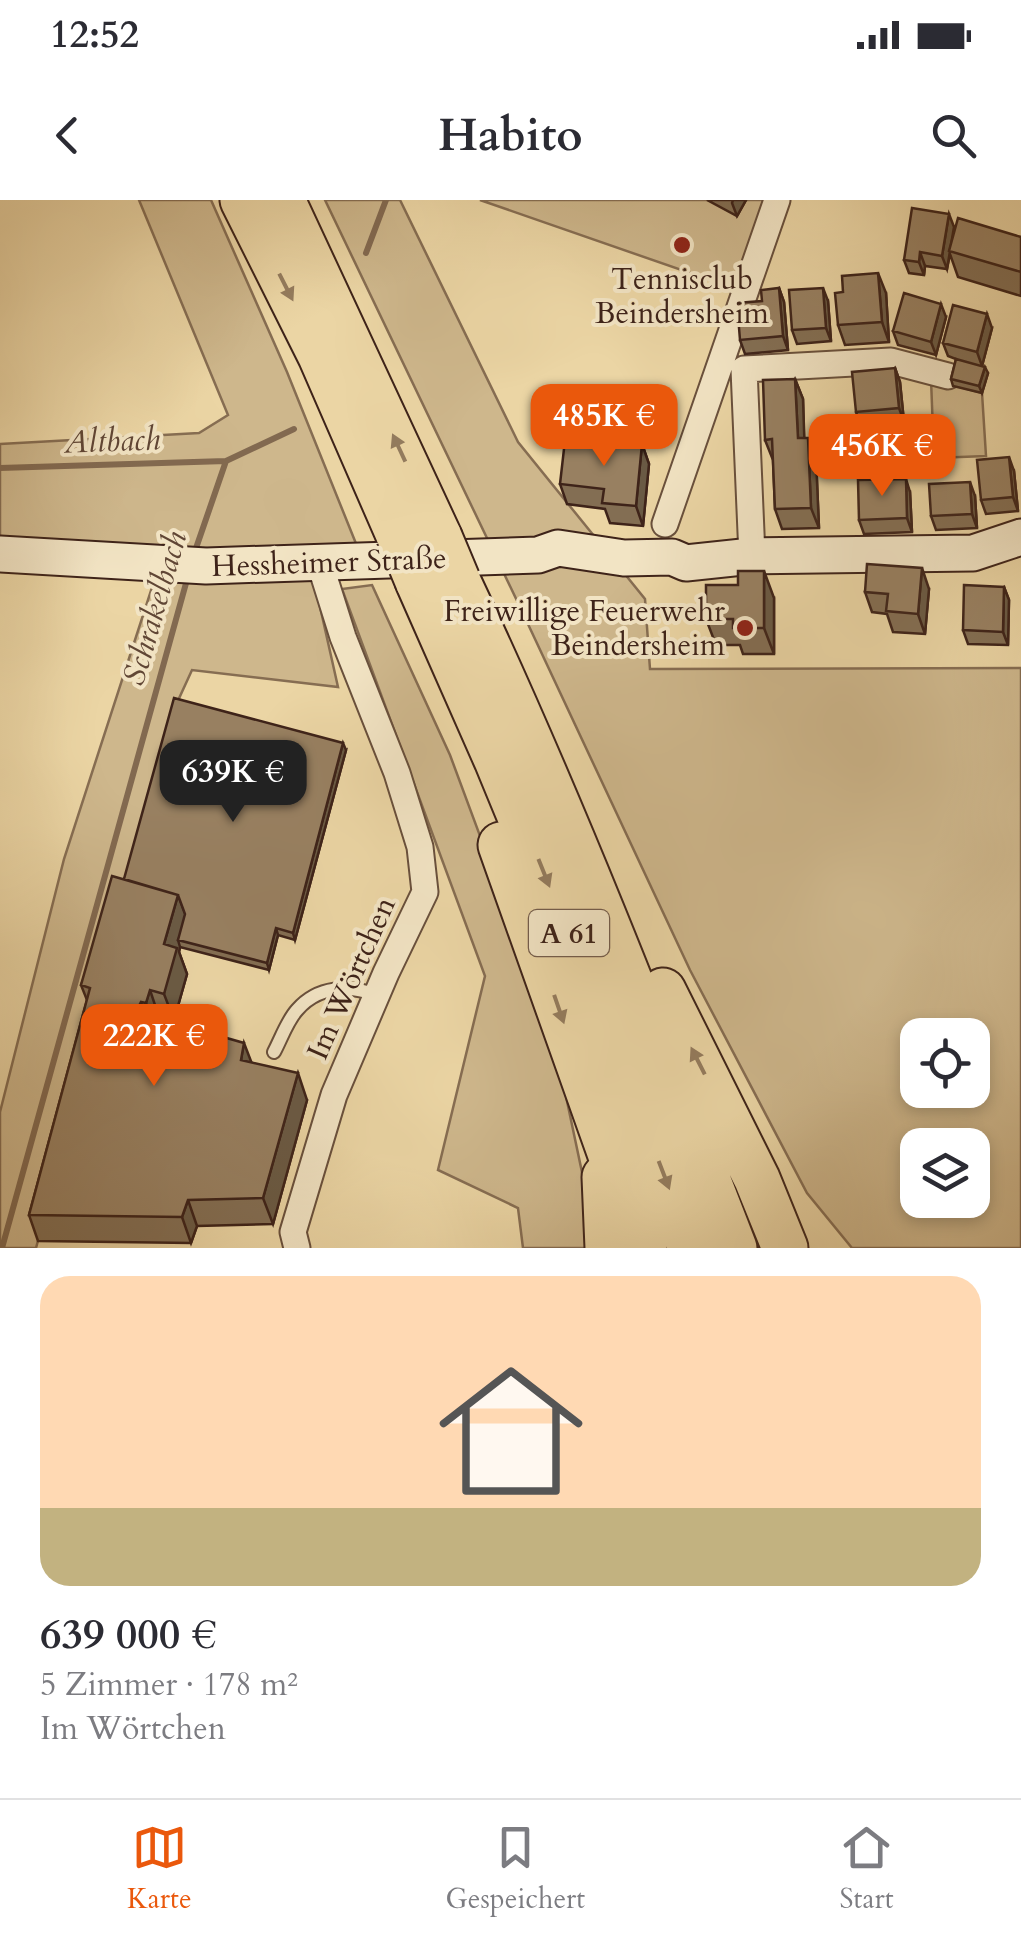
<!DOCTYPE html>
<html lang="de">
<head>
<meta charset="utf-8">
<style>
	:root { --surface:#fff; --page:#f2f2f3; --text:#2b2b33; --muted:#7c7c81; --line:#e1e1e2; --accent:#ea580c }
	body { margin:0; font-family:Cardo,serif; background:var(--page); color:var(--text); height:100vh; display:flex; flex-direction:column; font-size:38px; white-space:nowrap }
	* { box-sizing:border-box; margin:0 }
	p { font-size:32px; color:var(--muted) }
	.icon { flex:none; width:55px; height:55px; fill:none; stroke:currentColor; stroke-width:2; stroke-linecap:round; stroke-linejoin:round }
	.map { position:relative; height:1048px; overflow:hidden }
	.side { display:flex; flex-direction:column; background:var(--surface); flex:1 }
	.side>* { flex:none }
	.fabs { position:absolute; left:900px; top:818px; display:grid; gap:20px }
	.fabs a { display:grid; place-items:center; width:90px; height:90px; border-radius:20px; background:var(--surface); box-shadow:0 5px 15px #0003; font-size:50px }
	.price { position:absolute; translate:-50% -85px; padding:0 22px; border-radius:20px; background:var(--accent); color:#fff; font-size:32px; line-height:65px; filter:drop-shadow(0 2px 5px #0008) }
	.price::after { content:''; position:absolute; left:50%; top:60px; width:30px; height:22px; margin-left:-15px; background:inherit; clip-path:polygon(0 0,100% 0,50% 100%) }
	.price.on { background:#222; color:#fff }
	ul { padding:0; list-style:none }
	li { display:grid; align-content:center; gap:20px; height:530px; padding:0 40px }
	li span { display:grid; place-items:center; height:310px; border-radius:30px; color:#555 }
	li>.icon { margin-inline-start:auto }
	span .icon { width:180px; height:180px; fill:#fffc; stroke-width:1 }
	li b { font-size:42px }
	.status { display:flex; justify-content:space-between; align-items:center; height:70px; padding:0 50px; background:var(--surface); direction:ltr }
	.status svg { height:28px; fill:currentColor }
	header { display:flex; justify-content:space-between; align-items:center; height:130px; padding:0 40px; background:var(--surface); font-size:45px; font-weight:700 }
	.tab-bar { display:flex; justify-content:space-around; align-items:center; height:140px; border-top:2px solid var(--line); background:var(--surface); font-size:28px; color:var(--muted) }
	.tab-bar a { display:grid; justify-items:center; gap:5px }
	.tab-bar .on { color:var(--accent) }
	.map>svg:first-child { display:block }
	.green { fill:#ceb78c; stroke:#866d52; stroke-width:2.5; fill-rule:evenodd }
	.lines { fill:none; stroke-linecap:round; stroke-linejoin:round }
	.stream { stroke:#826950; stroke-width:6 }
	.lane-casing { stroke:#69503c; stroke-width:16 }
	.street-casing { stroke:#69503c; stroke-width:29 }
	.secondary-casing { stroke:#3e2319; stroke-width:39 }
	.highway-casing { stroke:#3e2319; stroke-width:49 }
	.lane { stroke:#f2e4c4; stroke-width:12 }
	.street { stroke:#f2e4c4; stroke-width:25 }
	.secondary { stroke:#f2e4c4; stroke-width:35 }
	.highway { stroke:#ebd5a4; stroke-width:45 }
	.highway-bridge-casing { stroke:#3e2319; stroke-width:49; stroke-linecap:butt }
	.highway-bridge { stroke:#ebd5a4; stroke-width:45 }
	.wall { fill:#836e53; stroke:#3e2319; stroke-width:2.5 }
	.shaded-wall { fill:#6a5a44; stroke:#3e2319; stroke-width:2.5 }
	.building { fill:#988061; stroke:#3e2319; stroke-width:2.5 }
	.oneway { fill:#947c5e }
	.poi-dot { fill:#8f2418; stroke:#f2e4c4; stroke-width:4 }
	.labels { text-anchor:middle; stroke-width:8; stroke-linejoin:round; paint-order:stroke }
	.shield { fill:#f2e4c4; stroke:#745d4c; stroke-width:2.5 }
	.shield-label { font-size:28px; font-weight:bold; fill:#3e2319 }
	.poi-label { font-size:30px; fill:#3e2319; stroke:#f2e4c4 }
	.street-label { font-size:30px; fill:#3e2319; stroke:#f2e4c4 }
	.water-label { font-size:32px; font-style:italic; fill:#604635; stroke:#f2e4c4 }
</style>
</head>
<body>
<div class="status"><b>12:52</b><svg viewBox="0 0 49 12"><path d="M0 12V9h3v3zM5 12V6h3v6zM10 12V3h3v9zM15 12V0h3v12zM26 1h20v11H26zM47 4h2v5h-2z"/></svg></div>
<header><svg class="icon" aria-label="back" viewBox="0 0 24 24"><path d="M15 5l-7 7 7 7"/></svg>Habito<svg class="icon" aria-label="search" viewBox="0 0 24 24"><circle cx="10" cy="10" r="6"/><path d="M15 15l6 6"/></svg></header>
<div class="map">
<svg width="1021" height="1048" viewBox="0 0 1021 1048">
	<rect width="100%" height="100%" fill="#ebd5a4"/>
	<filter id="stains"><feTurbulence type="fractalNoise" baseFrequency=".002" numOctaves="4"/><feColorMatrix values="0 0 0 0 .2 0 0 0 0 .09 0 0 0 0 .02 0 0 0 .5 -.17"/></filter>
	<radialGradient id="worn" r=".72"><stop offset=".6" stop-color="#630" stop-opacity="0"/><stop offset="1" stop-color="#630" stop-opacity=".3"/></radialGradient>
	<!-- green -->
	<path class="green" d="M139,0h72l76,172 76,189 -363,-14v-103l199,-11 29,-18z
		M325,0h75l118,242 127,157 5,70 371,-1v580h-169l-45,-55 -117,-223 -170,-363zM918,835h54v55h-54zM918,945h54v55h-54z
		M480,0h290l-31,90z
		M931,179l51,14 4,63 -52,2z
		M157,372l157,8 24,107 -146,-17 -16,35 -77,309 -63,234h-36v-136l64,-253z
		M372,385l78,170 102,275 35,166 3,52h-67l-5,-40 -80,-38 47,-194 -143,-387z"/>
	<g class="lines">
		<!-- stream -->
		<path class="stream" d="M366,53l20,-53
			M0,268l226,-7
			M194,354l32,-93 68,-32
			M2,1048l186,-672"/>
		<!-- lane casing -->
		<g class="lane-casing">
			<path id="lane" d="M274,852c7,-13 13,-31 23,-42 21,-24 51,-25 80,-15"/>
		</g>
		<!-- street casing -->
		<g class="street-casing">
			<path id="street" d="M665,324l112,-324
				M752,356l-8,-187 147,-8 57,15
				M297,1048l-4,-16 41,-137 52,-122 39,-81 -5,-45 -23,-74 -54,-136 -23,-73"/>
		</g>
		<!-- secondary casing -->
		<g class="secondary-casing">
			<path id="secondary" d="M0,354l206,12 332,-11 20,-7 66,10 48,-1 14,6 66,-7 221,-3 48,-16"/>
		</g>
		<!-- highway casing -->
		<g class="highway-casing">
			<path id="highway" d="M243,0l78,156 78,179
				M282,0l157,337
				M457,380c103,218 190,443 277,668
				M418,381l79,179 116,281 78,207
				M501,645l143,403
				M663,791l94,188 28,69
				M605,977l3,71"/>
		</g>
		<!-- lane -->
		<use href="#lane" class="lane"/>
		<!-- street -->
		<use href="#street" class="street"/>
		<!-- secondary -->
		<use href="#secondary" class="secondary"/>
		<!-- highway -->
		<use href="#highway" class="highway"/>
		<!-- highway-bridge casing -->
		<g class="highway-bridge-casing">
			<path id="highway-bridge" d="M399,335l19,46
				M439,337l18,43"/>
		</g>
		<!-- highway-bridge -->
		<use href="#highway-bridge" class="highway-bridge"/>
	</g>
	<!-- wall -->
	<path class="wall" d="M707,0h39l-9,16z
		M954,27l-2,13 69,-3v59l-63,-19 -8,-23 -3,15 -22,-3 -1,9 -15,-2 -5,-13z
		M779,88l5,14 4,48 -43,4 -5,-14 22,-39z
		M843,92l43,1 3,49 -44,3 -7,-20z
		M828,101l3,40 -34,3 -5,-14z
		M946,117l-10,38 -38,-10 -5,-14z
		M992,128l-10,38 6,7 -6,20 -29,-7 -2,-7 5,-20 -8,-3 -5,-13z
		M895,168l5,14 4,40 -38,4 37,-2 5,14 2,32 -55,2 -5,-13 11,-33 -5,-14z
		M795,179l8,20 1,39 12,20 3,70 -37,1 -7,-20 -2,-49 -8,-20z
		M609,244h33l7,20 -6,62 -33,-3 -5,-14 -38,-5 -7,-20z
		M1014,271l4,40 -32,3 -5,-14z
		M910,292l2,40 -48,2 -5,-14z
		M975,296l2,32 -41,2 -5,-14z
		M1004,387l5,13 -1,45 -40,-1 -5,-14z
		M929,389l-4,45 -32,-2 -6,-18 -15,-2 -7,-20z
		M774,398v56h-31l-3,-9h-24l-10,-26z
		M346,550l-51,190 -17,-5 -9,35 -89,-23 -1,5 8,22 -13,46 -15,-3v1l93,45 55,37 -34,124 -76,2 -6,17 -153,-2 -9,-26 58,-215 -6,-15 43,-106z"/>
	<!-- shaded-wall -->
	<path class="shaded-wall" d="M733,0h13l-9,16 -5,-13z
		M949,14l5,13 -7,42 -5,-13z
		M920,52l5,14 -1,9 -5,-13z
		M878,73l8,20 3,49 -7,-20z
		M779,88l5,14 4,48 -5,-14z
		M823,88l5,13 3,40 -5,-13z
		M941,104l5,13 -10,38 -5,-13z
		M987,114l5,14 -10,38 -5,-14z
		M985,167l3,6 -6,20 -3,-7z
		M895,168l5,14 4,40 -5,-14z
		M795,179l8,20 2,59 -7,-20z
		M903,224l5,14 2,32 -5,-14z
		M808,238l8,20 3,70 -8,-20z
		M642,244l7,20 -6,62 -7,-20z
		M1009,257l5,14 4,40 -5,-14z
		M906,279l4,13 2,40 -5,-14z
		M970,282l5,14 2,32 -5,-14z
		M922,368l7,21 -4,45 -7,-20z
		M764,371l10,27v56l-10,-26z
		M1004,387l5,13 -1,45 -5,-13z
		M343,543l3,7 -51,190 -2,-7z
		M178,695l10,26 -10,19 2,7 -1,5 8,22 -13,46 -10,-26v-50z
		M276,728l2,7 -9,35 -2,-7z
		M150,790l9,27 -3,12 -10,-26z
		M141,802l9,26 -14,-16z
		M244,843l10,26 -13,-9z
		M298,873l9,27 -34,124 -10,-26z
		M188,1000l9,26 -6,17 -9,-26z"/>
	<!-- building -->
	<path class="building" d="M912,8l37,6 -7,42 -22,-4 -1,10 -15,-2z
		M958,18l63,19v35l-72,-21z
		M878,73l4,49 -44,3 -3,-32 8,-1 -1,-16z
		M779,88l4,48 -43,4 -3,-37 25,-2 -1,-11z
		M823,88l3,40 -34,2 -3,-40z
		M904,93l37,11 -10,38 -38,-11z
		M953,105l34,9 -10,38 -34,-9z
		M956,159l29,8 -6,19 -28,-7z
		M895,168l4,40 -43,4 -4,-40z
		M795,179l3,59h10l3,70 -36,1 -3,-70 -7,1 -2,-60z
		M903,224l2,32 -55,3 -2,-33z
		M565,240l44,4v-3l33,3 -6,62 -34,-3 2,-14 -44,-5z
		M1009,257l4,40 -32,3 -4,-40z
		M906,279l1,39 -48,2 -1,-40z
		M970,282l2,32 -41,2 -2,-32z
		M867,364l55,4 -4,46 -32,-3 2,-17 -23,-2z
		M738,371h26v57h-31v-9h-27v-34h32z
		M964,385l40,2 -1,45 -40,-2z
		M174,498l169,45 -50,190 -17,-5 -9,35 -89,-23 7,-26 -7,-19 -54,-16z
		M112,676l66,19 -14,49 13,4 -13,46 -14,-4 -4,13 -5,-1 -5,10 108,31 -3,17 57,13 -35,125 -75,2 -6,17 -153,-2 61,-227 -9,-3z"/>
	<!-- one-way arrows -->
	<defs><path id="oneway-solid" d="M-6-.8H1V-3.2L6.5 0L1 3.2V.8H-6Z" transform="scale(2.5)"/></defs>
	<g class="oneway">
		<use href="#oneway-solid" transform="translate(286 87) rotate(63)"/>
		<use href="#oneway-solid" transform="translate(399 248) rotate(-115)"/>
		<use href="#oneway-solid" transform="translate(544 673) rotate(68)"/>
		<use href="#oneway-solid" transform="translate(559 809) rotate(71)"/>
		<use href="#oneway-solid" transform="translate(698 861) rotate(-117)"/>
		<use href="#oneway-solid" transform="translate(664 975) rotate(69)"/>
	</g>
	<!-- markers -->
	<g class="poi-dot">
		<circle cx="682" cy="45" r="10"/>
		<circle cx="745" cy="428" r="10"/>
	</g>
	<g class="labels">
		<!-- shield labels -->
		<rect class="shield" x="529" y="710" width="80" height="46" rx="8"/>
		<g class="shield-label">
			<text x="569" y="743">A 61</text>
		</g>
		<!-- poi labels -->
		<g class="poi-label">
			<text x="682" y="89">Tennisclub<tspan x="682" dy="34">Beindersheim</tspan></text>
			<text x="725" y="421" text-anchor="end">Freiwillige Feuerwehr<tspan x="725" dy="34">Beindersheim</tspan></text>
		</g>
		<!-- street labels -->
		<g class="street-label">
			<text transform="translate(329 362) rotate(-2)" y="10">Hessheimer Straße</text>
			<text transform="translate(351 778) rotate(-66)" y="10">Im Wörtchen</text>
		</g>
		<!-- water labels -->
		<g class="water-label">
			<text transform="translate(112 240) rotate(-2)" y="11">Altbach</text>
			<text transform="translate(154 408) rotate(-74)" y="11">Schrakelbach</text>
		</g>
	</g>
	<rect width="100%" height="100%" filter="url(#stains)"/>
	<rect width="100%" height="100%" fill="url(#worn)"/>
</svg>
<div class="fabs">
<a><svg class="icon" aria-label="locate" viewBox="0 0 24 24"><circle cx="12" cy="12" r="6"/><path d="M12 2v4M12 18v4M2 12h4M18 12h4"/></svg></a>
<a><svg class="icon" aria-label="layers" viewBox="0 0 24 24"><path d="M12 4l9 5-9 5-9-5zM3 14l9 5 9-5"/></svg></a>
</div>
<b class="price" style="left:604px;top:269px">485K €</b>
<b class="price" style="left:882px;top:299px">456K €</b>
<b class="price on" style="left:233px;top:625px">639K €</b>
<b class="price" style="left:154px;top:889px">222K €</b>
</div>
<section class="side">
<ul>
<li><span style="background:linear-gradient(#ffd9b3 75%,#c2b280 0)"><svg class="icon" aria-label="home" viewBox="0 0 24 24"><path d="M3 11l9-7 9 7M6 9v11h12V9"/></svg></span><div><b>639 000 €</b><p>5 Zimmer · 178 m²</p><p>Im Wörtchen</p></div></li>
</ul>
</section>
<nav class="tab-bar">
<a class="on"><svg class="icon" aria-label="map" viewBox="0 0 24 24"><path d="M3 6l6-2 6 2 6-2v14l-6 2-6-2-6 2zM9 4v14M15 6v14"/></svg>Karte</a>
<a><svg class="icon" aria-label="saved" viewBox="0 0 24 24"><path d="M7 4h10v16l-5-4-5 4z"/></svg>Gespeichert</a>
<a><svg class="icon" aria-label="home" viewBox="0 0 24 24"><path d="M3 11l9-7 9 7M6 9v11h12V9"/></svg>Start</a>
</nav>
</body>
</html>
